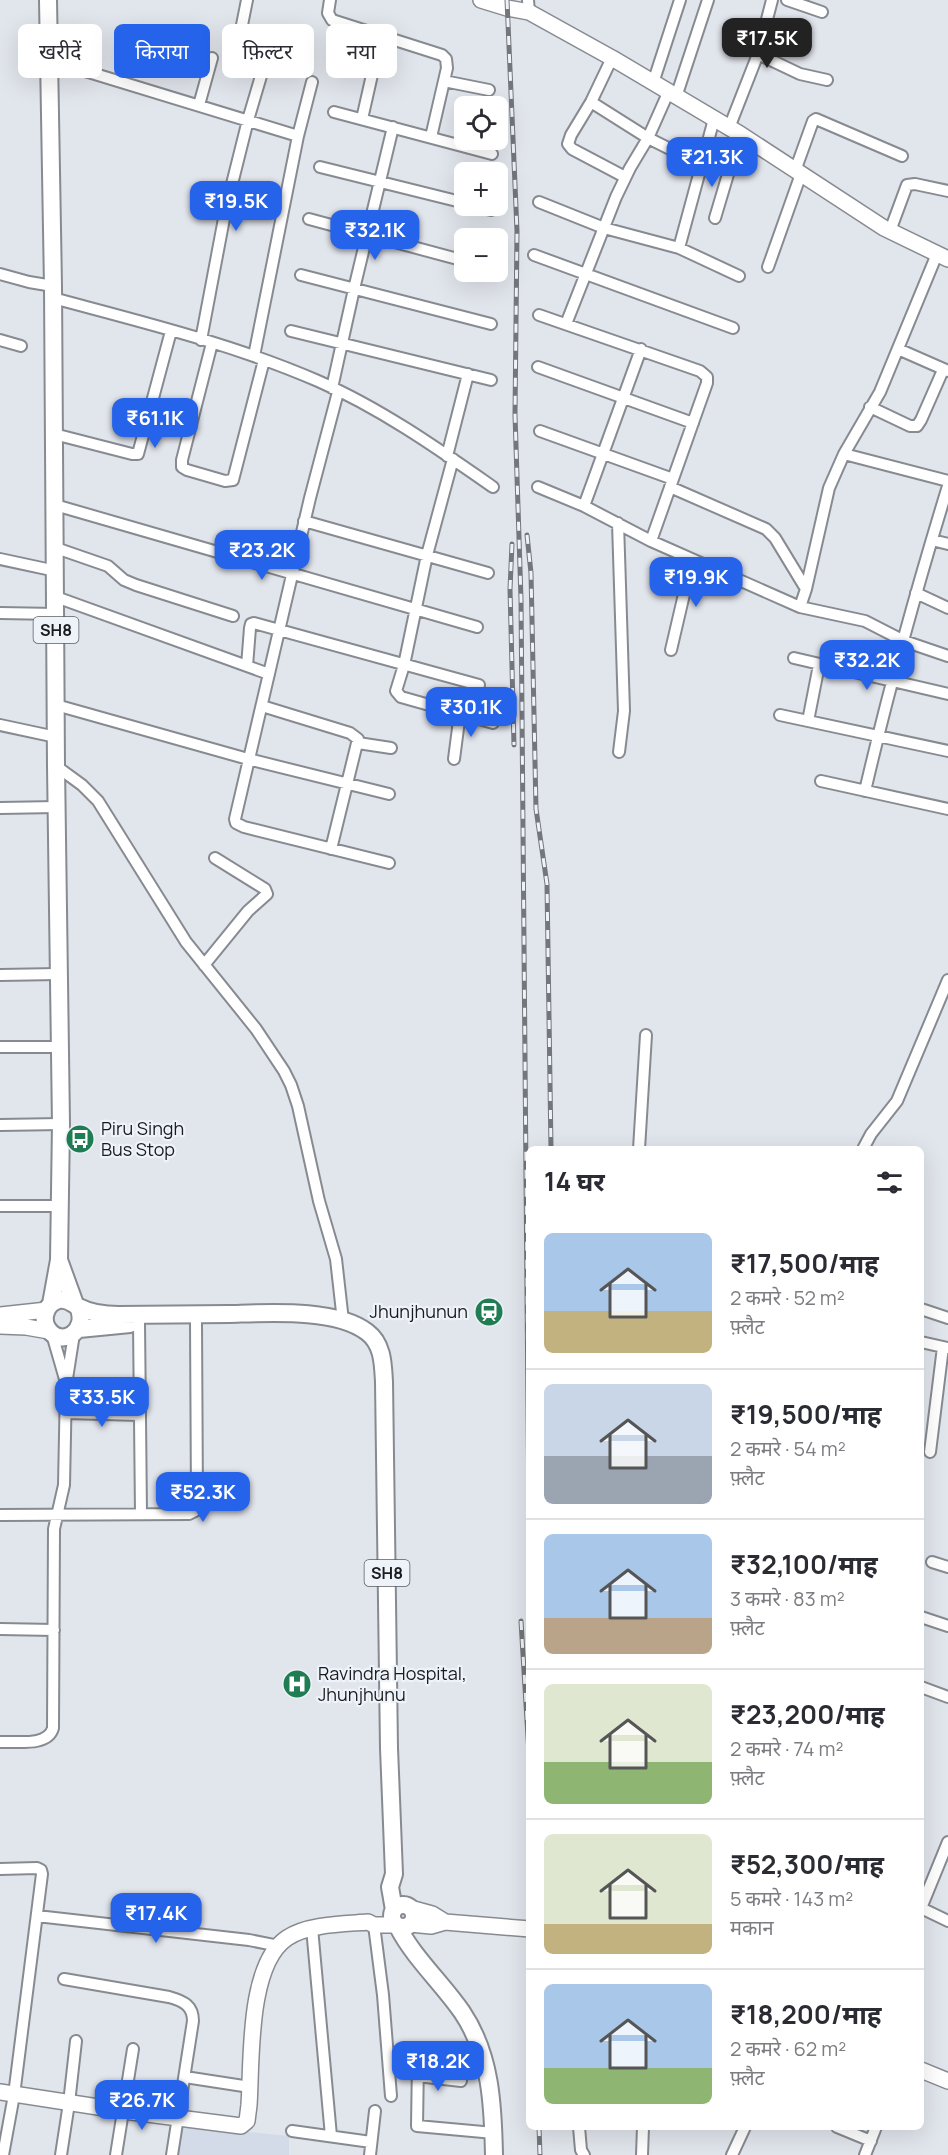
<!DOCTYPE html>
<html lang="hi">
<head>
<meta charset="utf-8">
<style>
	:root { --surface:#fff; --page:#f2f2f3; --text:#2b2b33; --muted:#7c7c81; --line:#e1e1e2; --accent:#2563eb }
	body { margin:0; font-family:Manrope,"Noto Sans Devanagari",sans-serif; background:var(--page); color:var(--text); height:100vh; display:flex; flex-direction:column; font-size:22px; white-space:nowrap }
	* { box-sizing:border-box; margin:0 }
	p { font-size:20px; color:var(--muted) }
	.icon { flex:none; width:33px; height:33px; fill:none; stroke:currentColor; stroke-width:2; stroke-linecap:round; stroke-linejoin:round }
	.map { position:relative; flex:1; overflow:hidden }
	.side { position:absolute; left:526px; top:1146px; width:398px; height:984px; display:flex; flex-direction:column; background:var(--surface); border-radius:9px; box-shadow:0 6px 24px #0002 }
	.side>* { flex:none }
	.hud { position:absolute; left:18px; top:24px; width:418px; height:54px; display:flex; gap:12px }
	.tools { position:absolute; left:454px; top:96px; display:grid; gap:12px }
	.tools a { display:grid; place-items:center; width:54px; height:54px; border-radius:9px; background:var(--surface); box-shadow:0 6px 24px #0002; font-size:30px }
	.price { position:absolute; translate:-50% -51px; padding:0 14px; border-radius:12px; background:var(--accent); color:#fff; font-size:20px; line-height:39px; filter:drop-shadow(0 2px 3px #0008) }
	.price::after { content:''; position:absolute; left:50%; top:36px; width:18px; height:14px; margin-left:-9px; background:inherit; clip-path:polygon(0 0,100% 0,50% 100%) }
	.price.active { background:#222; color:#fff }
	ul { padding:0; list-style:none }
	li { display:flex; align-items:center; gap:18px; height:150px; padding:0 18px }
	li+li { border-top:2px solid var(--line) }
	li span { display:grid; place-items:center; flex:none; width:168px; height:120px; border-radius:9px; color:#555 }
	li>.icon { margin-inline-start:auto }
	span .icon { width:72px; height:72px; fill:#fffc; stroke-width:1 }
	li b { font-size:26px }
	h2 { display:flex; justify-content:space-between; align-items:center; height:72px; padding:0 18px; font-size:26px }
	.chip { padding:0 21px; border-radius:9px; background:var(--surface); box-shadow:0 6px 24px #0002; font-size:21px; line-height:54px }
	.chip.active { background:var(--accent); color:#fff }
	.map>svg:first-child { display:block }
	.built { fill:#d3dbe8 }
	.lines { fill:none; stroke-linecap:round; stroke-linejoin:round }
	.street-casing { stroke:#878b91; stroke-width:14 }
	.secondary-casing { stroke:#878b91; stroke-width:18 }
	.primary-casing { stroke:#878b91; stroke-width:20 }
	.street { stroke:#fff; stroke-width:10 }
	.secondary { stroke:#fff; stroke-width:15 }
	.primary { stroke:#fff; stroke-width:16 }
	.rail-casing { stroke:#73767a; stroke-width:5 }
	.rail { stroke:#eef2f9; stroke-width:3; stroke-dasharray:9; stroke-linecap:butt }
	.labels { text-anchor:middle; stroke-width:4.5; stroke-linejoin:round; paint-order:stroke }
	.shield { fill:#eef2f9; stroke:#5a5c60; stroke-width:1.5 }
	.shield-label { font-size:16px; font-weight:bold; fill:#1a1b1e }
	.poi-label { font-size:18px; fill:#1a1b1e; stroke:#eef2f9; text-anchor:start }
</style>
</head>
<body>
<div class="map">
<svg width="948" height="2155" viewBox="0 0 948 2155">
	<rect width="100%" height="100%" fill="#e1e5ec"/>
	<!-- built -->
	<path class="built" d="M180,2125l109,11v19h-112z"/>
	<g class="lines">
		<!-- street casing -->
		<g class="street-casing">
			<path id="street" d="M330,0l-2,13 4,7 110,35 4,4 1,9 -16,69
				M528,0l1,12
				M787,0l35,12
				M241,30l6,-30
				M758,54l42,20 27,6
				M612,58l-21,44 -20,33 -3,9 4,5 53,28
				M49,60l249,76
				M444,81l45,9
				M653,83l27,-83
				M676,97l32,-97
				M591,102l57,36 26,13
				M199,105l13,-47
				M334,112l158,42
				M362,119l19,-84
				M729,128l29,-74 14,-54
				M320,167l145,36
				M795,171l18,-50 3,-2 86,37
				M539,202l65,26 75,20 60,28
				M474,206l17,4
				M715,218l25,-84
				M309,219l156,42
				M890,231l17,-46 8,-1 33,7
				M679,248l35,-129
				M534,255l199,73
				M768,267l33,-93
				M0,274l29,8 24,4
				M301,275l190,49
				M53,298c89,24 180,46 265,83 62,27 119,67 175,106
				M539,315l161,56 7,6v6l-56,158
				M566,324l50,-127 14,-29 18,-30 20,-45
				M291,331l200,49
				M0,340l21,6
				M201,340l25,-132 22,-88 18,-61
				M212,343l-30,117v7l5,3 38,11 8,-1 31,-120
				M898,349l50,22
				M254,356l44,-220 14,-54
				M538,367l155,56
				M332,388l22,-99 39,-162
				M338,392l-28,106 -75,321 1,4 8,4 145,36
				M870,407l40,19h7l4,-6 22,-50
				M540,431l133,48
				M54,434l78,20h6l33,-123
				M844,454l104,27
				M447,456l21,-82
				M453,459l-26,96 -23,110 -8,26 5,6 92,26
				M538,487l46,19 67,35 149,66 65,14 39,20 44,15
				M670,487l96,42 9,9 31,51
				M55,505l422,122
				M584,506l57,-157
				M304,521l184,52
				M618,523l6,188 -5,41
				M932,540l16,4
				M56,548l52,18 16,14 12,5 97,31
				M0,559l56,12
				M916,593l32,15
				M56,597l213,77
				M800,607l6,-18 23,-101 15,-34 36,-62 57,-138
				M0,613l56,1
				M671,650l21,-90
				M794,658l154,36
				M247,666l3,-38 1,-4 3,-1 225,62
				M56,705l192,54 141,35
				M262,706l88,27 8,6 -27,110
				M780,715l168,36
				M808,721l11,-56
				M0,725l56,12
				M358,743l33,5
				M454,759l6,-46
				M56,766l26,19 16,16 88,141 70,87 28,42 7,14 7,21 21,95 17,58 7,62
				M821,781l127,28
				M865,791c24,-103 52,-204 83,-305
				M0,808l57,-1
				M204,965l44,-54 19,-17 -2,-5 -50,-31
				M0,975l58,-1
				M0,1047h59
				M0,1125l61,-1
				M639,1149l7,-114
				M863,1149l8,-15 26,-33 51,-121
				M0,1206h61
				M921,1309l27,9
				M139,1323l2,191
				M52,1334l13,45
				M921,1342l26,6
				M66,1413l74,2
				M930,1452l13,-105
				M0,1515l189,-1 6,-3 2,-7 -1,-182
				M932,1562l16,5
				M921,1617l27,9
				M0,1629l54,1
				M921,1687l27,10
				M0,1742c16,-1 48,5 53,-14l1,-199 10,-44 2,-100 8,-51
				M0,1869l37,-1 4,2 1,4 -28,221 -11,60
				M921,1908l27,-66
				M921,1908l27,13
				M37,1916l212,24 30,6
				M374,1925l9,70 8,101
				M312,1928l19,208
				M64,1979l105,18c15,4 24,9 24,24l-21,134
				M418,2061l-1,65 77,7
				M417,2076l44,5
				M185,2077l65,10
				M579,2127l2,23 3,5
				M837,2127l34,14
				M292,2131l79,11
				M61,2155l8,-52 7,-62
				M116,2155l17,-106
				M370,2155l5,-44
				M642,2155l1,-28
				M732,2155l13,-28
				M865,2155l11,-28"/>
		</g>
		<!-- secondary casing -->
		<g class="secondary-casing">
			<path id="secondary" d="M481,0l26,8 22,4 83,46 128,76 144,94 64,31
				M0,1315l47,-5
				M0,1326l26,1 23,4
				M410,1908l22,6 13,8
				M410,1924l21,2 14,-4 85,7
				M921,2070l27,11
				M0,2092l124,19 117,15 6,-5 2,-16c3,-43 -2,-140 38,-167 20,-14 57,-14 81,-16l6,3h21"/>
		</g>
		<!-- primary casing -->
		<g class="primary-casing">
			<path id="primary" d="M48,0l5,286 3,480 5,358 -2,136 -8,44
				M59,1260l16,44
				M78,1307c11,23 -16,42 -30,22 -7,-10 -2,-26 11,-29 9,-2 13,4 20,7 11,6 28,8 40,8 37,0 74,-1 110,-1 38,-1 107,-6 138,18 16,12 16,32 17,50l5,366 5,126 -4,13 4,23
				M79,1329l51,-5
				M392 1916a11 11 0 1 1 22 0a11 11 0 1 1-22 0Z
				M398,1927c16,31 44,56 64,85 29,43 31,93 32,143"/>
		</g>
		<!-- street -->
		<use href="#street" class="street"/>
		<!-- secondary -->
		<use href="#secondary" class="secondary"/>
		<!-- primary -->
		<use href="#primary" class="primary"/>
		<!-- rail casing -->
		<g class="rail-casing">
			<path id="rail" d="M507,0l10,231 -2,184 6,184 9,1035
				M527,535l4,38 5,236 11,75 4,265
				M512,544l-2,45 4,156
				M521,1621l9,149
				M539,2127l1,28"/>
		</g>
		<!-- rail -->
		<use href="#rail" class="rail"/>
	</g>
	<!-- icons -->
	<defs>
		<g id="bus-disc" transform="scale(1.5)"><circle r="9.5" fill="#207c52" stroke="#eef2f9"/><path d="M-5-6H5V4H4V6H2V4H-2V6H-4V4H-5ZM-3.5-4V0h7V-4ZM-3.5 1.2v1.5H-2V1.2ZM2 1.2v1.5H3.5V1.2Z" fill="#fff"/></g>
		<g id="station-disc" transform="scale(1.5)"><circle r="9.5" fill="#207c52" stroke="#eef2f9"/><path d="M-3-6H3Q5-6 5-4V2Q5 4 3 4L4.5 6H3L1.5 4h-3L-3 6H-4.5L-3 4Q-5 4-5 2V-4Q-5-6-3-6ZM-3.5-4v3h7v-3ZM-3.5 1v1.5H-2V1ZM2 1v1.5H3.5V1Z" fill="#fff"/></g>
		<g id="hospital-disc" transform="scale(1.5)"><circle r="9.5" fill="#207c52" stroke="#eef2f9"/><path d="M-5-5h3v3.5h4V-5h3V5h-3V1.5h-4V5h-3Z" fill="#fff"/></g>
	</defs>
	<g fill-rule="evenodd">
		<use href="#bus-disc" x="80" y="1139"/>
		<use href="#station-disc" x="489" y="1312"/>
		<use href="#hospital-disc" x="297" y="1684"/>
	</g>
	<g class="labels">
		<!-- shield labels -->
		<g class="shield">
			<rect x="33.5" y="617" width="45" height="26" rx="4.5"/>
			<rect x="364.5" y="1560" width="45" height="26" rx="4.5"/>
		</g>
		<g class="shield-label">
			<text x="56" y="636">SH8</text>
			<text x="387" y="1579">SH8</text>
		</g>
		<!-- poi labels -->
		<g class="poi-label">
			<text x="101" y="1135">Piru Singh<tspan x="101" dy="21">Bus Stop</tspan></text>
			<text x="468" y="1318" text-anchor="end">Jhunjhunun</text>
			<text x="318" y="1680">Ravindra Hospital,<tspan x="318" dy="21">Jhunjhunu</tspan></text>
		</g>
	</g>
</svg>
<div class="tools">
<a><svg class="icon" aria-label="locate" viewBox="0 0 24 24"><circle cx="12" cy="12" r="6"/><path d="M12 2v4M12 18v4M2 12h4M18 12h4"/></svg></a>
<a>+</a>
<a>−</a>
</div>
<b class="price active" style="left:767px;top:69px">₹17.5K</b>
<b class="price" style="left:712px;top:188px">₹21.3K</b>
<b class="price" style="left:236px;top:232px">₹19.5K</b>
<b class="price" style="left:375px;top:261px">₹32.1K</b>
<b class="price" style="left:155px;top:449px">₹61.1K</b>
<b class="price" style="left:262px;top:581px">₹23.2K</b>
<b class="price" style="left:696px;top:608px">₹19.9K</b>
<b class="price" style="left:867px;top:691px">₹32.2K</b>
<b class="price" style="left:471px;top:738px">₹30.1K</b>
<b class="price" style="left:102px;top:1428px">₹33.5K</b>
<b class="price" style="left:203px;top:1523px">₹52.3K</b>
<b class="price" style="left:156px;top:1944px">₹17.4K</b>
<b class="price" style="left:438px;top:2092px">₹18.2K</b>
<b class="price" style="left:142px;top:2131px">₹26.7K</b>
<div class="hud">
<a class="chip">खरीदें</a>
<a class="chip active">किराया</a>
<a class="chip">फ़िल्टर</a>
<a class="chip">नया</a>
</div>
<section class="side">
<h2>14 घर<svg class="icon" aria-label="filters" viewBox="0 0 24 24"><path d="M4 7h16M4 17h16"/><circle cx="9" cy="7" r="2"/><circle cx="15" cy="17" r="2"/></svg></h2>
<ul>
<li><span style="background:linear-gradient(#a9c7e8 65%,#c2b280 0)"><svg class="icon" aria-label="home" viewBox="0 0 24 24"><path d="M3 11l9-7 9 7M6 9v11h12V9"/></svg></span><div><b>₹17,500/माह</b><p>2 कमरे · 52 m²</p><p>फ़्लैट</p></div></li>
<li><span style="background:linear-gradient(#c9d6e8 60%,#9aa5b1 0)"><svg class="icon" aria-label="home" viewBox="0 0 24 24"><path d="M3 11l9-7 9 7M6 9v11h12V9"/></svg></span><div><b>₹19,500/माह</b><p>2 कमरे · 54 m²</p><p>फ़्लैट</p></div></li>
<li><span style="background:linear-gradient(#a9c7e8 70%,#b9a48a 0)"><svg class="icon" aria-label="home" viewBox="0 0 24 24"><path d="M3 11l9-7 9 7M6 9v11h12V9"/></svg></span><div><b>₹32,100/माह</b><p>3 कमरे · 83 m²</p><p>फ़्लैट</p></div></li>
<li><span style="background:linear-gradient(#dfe7d0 65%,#8fb573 0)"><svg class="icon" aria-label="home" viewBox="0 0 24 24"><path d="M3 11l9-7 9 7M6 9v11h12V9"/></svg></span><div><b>₹23,200/माह</b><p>2 कमरे · 74 m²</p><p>फ़्लैट</p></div></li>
<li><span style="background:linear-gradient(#dfe7d0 75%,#c2b280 0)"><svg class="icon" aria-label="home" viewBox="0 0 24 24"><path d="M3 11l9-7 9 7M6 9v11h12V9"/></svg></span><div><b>₹52,300/माह</b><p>5 कमरे · 143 m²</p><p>मकान</p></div></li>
<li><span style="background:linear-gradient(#a9c7e8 70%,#8fb573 0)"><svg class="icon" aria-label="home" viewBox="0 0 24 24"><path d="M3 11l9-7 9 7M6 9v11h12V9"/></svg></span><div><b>₹18,200/माह</b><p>2 कमरे · 62 m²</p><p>फ़्लैट</p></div></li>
</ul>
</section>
</div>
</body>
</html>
